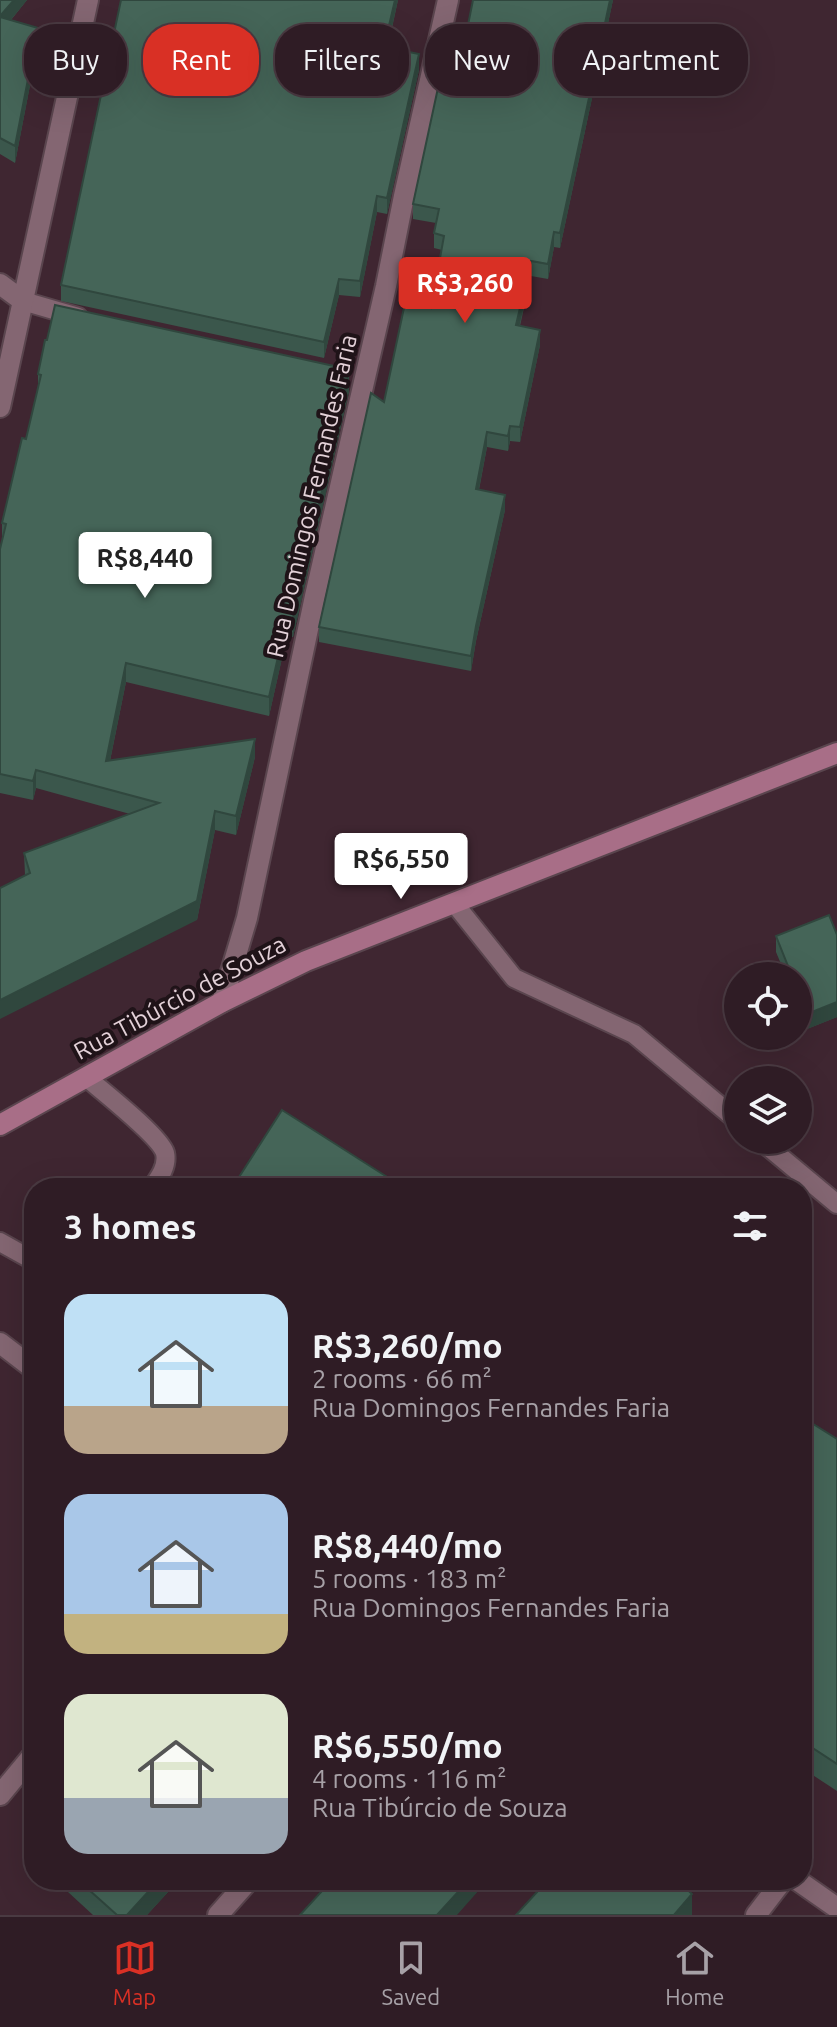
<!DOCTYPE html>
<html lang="en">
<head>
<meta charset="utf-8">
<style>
	:root { --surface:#2f1c25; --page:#37252d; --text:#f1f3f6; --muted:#a7a1a7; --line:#4a3a42; --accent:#d93025 }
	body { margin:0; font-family:Ubuntu,sans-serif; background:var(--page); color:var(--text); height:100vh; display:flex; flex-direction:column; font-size:30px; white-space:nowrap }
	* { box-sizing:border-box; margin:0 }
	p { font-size:26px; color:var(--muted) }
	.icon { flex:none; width:44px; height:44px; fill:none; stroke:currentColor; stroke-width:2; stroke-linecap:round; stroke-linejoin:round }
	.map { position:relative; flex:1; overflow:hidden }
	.details { position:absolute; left:24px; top:1178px; width:788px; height:712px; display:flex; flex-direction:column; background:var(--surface); border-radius:32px; box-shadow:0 8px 32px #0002,0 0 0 2px var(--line) }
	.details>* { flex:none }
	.guide { position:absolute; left:24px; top:24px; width:790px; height:72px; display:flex; gap:16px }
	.controls { position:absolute; left:724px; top:962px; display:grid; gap:16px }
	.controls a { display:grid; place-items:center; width:88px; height:88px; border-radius:50%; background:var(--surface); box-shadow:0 8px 32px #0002,0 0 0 2px var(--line); font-size:40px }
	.price { position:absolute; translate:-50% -68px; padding:0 18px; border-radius:8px; background:#fff; color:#222; font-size:26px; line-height:52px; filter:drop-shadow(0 2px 4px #0008) }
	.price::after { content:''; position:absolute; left:50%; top:48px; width:24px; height:18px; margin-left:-12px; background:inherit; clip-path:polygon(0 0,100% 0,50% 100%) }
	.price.on { background:var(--accent); color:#fff }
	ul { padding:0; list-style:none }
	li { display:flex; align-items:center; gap:24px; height:200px; padding:0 40px }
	li span { display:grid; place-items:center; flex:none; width:224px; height:160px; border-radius:24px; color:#555 }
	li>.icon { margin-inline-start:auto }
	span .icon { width:96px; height:96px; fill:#fffc; stroke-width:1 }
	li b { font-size:34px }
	h2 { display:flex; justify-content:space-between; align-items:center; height:96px; padding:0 40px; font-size:34px }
	.chip { padding:0 28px; border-radius:32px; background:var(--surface); box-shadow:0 8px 32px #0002,0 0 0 2px var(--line); font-size:28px; line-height:72px }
	.chip.on { background:var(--accent); color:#fff }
	.menu { display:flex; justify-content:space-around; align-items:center; height:112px; border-top:2px solid var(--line); background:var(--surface); font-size:22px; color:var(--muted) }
	.menu a { display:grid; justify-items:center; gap:4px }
	.menu .on { color:var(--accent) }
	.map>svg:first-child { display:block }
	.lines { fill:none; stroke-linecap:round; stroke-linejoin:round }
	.service-casing { stroke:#5a454e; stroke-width:22 }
	.minor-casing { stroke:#5a454e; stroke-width:24 }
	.secondary-casing { stroke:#5a454e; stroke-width:24 }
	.service { stroke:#846672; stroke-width:18 }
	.minor { stroke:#846672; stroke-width:20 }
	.secondary { stroke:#a86e87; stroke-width:20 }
	.wall { fill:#3b574c }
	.shaded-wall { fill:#30473e }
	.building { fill:#456558; stroke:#30473e; stroke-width:2 }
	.labels { text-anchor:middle; stroke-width:8; stroke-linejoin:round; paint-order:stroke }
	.street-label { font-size:24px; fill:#e3d1d8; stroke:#1f1318 }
</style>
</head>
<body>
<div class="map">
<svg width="837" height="1915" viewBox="0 0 837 1915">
	<rect width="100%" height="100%" fill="#3f2631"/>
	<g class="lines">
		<!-- service casing -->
		<g class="service-casing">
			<path id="service" d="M23,301l55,16
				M454,903l60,75 120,56 104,87
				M86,1077c15,13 74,59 79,76 3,13 -6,25 -13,35
				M760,1140l77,64
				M0,1242l34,19"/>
		</g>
		<!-- minor casing -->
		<g class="minor-casing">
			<path id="minor" d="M0,284l23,17
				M0,407l88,-407
				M222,1002l25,-84 68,-322 71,-310 18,-90 44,-196
				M0,1343l34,26
				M0,1795l34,-41
				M797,1880l40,28
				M218,1915l31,-35
				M756,1915l27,-35"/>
		</g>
		<!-- secondary casing -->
		<g class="secondary-casing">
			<path id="secondary" d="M0,1125l222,-123 84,-41 531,-208"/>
		</g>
		<!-- service -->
		<use href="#service" class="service"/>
		<!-- minor -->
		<use href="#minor" class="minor"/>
		<!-- secondary -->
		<use href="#secondary" class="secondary"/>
	</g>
	<!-- wall -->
	<path class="wall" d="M0,0h27l-16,20 27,24 -23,119 -15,-9z
		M398,0l-10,47 31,23 -32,144 -10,-2 -17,85 -21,-2 -15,63 -263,-57v-16z
		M473,0h140l-53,248 -6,-1 -6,32 -17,-3 -11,50 20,19 -20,97 -10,-1 -2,10 -21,-4 -8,43 26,20 -29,131 -5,30 -152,-29v-15l65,-225 47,-94 11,-58 -8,-2v-15l2,-10 -23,-4v-15l41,-142 10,-17z
		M38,374l311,17 -56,246 -6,-1 -18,80 -143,-34 -16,79 145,-4 -19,78 -21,-5 -18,90 -172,-45 -1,-22 106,-39 -94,-26 -3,12 -33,-7v-243l2,-9v-18l24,-84 12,-49z
		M837,935v82l-30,12 -9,-23v-30h-12l-10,-24v-16z
		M802,1417l35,22v352l-35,-23z
		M55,1880h124l-32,35h-54z"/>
	<!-- shaded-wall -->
	<path class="shaded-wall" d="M14,0h13l-27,33v-17z
		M395,0h3l-14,63v-16z
		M610,0h3l-53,248v-15z
		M38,28v16l-23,119v-17z
		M419,54v16l-32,144v-16z
		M377,196v16l-17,85v-16z
		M554,232v15l-6,32v-15z
		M531,261v15l-15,64v-15z
		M339,279v16l-15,63v-16z
		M540,330v15l-20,97v-15z
		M349,372v19l-56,246v-19z
		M510,426v15l-2,10v-15z
		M487,432v15l-11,57v-15z
		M505,495v15l-29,131 -5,30v-15l5,-30z
		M287,617v19l-18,80v-19z
		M126,663v19l-20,98v-19z
		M255,739v18l-19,78v-19z
		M36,770v18l-3,12v-19z
		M215,811v19l-18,90 -197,99v-19z
		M837,1002v15l-30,12v-15z
		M159,1880h20l-32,35h-20z
		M469,1880h19l-31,35h-20z
		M692,1894v21h-18z"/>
	<!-- building -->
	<path class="building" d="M0,0h14l-14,16z
		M121,0h274l-11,47 35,7 -32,144 -10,-2 -17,85 -21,-2 -15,63 -263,-57z
		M473,0h137l-50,233 -6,-1 -6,32 -17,-3 -15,64 24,5 -20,97 -10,-1 -2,10 -21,-4 -11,57 29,6 -29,131 -5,30 -152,-29 52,-234 13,9 21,-99 26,5 13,-72 -10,-3 5,-24 -26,-5 31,-144 10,2 4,-19 6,2z
		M0,17l38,11 -23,118 -15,-8z
		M55,305l288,63 6,4 -56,246 -6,-1 -18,80 -143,-34 -20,98 149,-22 -19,77 -21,-5 -18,90 -197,99v-112l30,-15 -6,-20 135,-50 -123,-33 -3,11 -33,-7v-225l6,-25 -4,-1 20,-85 4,1 15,-64 -3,-1 7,-34h2z
		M829,915l8,20v67l-30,12 -9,-23v-15h-6l-16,-40z
		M282,1110l113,72 -4,6h-159z
		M802,1417l35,22v325l-35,-23z
		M78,1880h81l-32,35h-10z
		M332,1880h137l-32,35h-137z
		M548,1880h129l15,14 -18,21h-158z"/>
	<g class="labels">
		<!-- street labels -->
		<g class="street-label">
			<text transform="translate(312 496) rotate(-77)" y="8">Rua Domingos Fernandes Faria</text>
			<text transform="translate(180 998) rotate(-28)" y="8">Rua Tibúrcio de Souza</text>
		</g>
	</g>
</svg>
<div class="controls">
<a><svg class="icon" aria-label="locate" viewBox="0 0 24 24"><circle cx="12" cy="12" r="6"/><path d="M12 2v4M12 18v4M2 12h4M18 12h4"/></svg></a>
<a><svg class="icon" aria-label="layers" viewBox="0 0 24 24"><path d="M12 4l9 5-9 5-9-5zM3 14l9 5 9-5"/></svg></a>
</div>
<b class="price on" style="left:465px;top:325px">R$3,260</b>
<b class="price" style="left:145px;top:600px">R$8,440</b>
<b class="price" style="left:401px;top:901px">R$6,550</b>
<div class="guide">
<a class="chip">Buy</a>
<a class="chip on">Rent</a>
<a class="chip">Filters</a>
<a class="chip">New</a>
<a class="chip">Apartment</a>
</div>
<section class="details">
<h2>3 homes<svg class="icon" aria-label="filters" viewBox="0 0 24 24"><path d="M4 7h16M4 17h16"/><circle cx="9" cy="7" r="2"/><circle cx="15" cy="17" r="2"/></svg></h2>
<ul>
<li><span style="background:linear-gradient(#bfe0f5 70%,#b9a48a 0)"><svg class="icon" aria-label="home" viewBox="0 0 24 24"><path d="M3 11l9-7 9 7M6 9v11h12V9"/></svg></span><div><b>R$3,260/mo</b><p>2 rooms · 66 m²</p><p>Rua Domingos Fernandes Faria</p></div></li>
<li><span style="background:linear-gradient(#a9c7e8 75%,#c2b280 0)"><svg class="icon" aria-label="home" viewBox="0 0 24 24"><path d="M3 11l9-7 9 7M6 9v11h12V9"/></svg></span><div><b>R$8,440/mo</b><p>5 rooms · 183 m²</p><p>Rua Domingos Fernandes Faria</p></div></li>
<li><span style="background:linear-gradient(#dfe7d0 65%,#9aa5b1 0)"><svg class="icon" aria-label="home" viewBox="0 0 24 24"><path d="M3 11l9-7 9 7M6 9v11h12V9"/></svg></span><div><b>R$6,550/mo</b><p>4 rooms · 116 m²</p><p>Rua Tibúrcio de Souza</p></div></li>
</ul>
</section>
</div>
<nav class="menu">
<a class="on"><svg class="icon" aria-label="map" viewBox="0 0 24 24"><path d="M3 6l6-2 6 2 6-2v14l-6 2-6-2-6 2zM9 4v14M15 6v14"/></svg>Map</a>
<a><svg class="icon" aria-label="saved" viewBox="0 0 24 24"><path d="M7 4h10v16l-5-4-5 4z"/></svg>Saved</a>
<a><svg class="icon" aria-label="home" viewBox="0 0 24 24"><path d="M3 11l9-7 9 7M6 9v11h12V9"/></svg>Home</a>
</nav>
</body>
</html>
